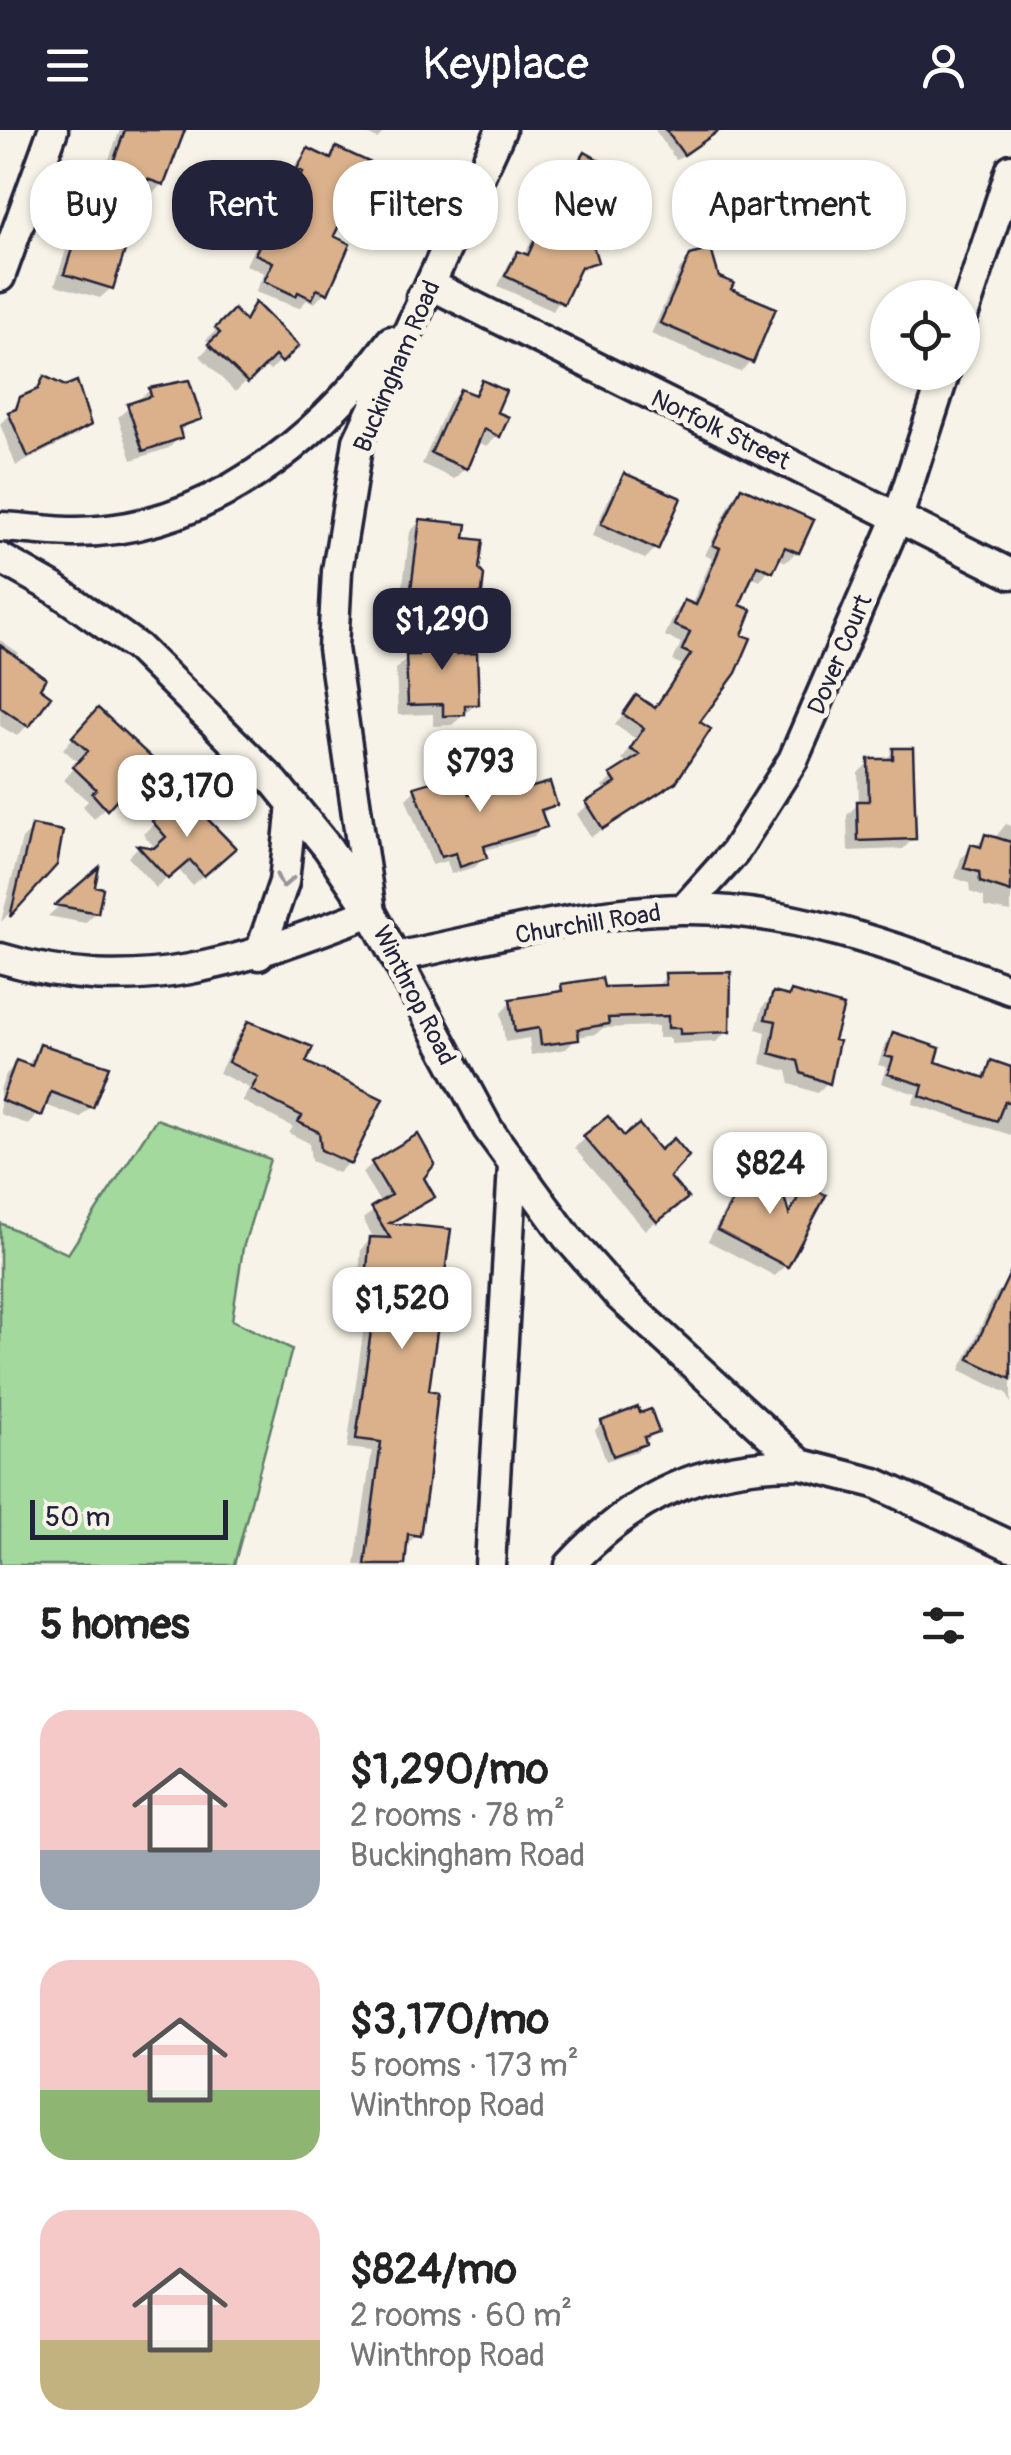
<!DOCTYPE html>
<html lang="en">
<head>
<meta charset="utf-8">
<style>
	:root { --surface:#fff; --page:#f6f6f6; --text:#222; --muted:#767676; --accent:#22223b }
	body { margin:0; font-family:Pangolin,sans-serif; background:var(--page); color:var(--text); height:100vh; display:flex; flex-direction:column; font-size:38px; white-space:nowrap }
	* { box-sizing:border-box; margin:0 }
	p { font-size:32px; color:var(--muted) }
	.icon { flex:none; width:55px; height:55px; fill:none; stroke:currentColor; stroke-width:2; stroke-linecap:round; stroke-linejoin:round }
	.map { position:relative; height:1435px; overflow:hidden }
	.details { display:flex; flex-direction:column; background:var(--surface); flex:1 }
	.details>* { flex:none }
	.top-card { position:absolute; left:30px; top:30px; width:952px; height:90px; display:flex; gap:20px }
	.tools { position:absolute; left:870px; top:150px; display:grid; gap:20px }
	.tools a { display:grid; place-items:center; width:110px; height:110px; border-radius:50%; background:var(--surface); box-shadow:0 2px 8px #0004; font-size:50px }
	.scale { position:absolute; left:30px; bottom:25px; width:198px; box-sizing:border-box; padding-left:10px; border:5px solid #22223b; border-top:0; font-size:28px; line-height:35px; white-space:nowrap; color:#22223b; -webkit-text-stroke:8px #f7f3e8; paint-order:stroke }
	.price { position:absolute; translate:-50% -85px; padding:0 22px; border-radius:20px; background:#fff; color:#222; font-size:32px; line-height:65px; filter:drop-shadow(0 2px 5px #0008) }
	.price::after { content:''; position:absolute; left:50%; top:60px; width:30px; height:22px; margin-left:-15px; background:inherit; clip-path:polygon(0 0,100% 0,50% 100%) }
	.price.on { background:var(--accent); color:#fff }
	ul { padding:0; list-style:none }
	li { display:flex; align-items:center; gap:30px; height:250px; padding:0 40px }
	li span { display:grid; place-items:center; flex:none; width:280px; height:200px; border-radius:30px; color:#555 }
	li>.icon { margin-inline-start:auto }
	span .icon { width:120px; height:120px; fill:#fffc; stroke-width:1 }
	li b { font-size:42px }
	h2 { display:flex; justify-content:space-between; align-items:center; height:120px; padding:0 40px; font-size:42px }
	.pill { padding:0 35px; border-radius:40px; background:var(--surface); box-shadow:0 2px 8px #0004; font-size:35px; line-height:90px }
	.pill.on { background:var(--accent); color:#fff }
	header { display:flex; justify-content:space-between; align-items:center; height:130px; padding:0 40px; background:var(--accent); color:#fff; font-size:45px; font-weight:600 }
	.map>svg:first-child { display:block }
	.green { fill:#a3d99d; stroke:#627e6c; stroke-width:2.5 }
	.shadow { fill:#0003 }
	.building { fill:#dab18b; stroke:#22223b; stroke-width:2.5 }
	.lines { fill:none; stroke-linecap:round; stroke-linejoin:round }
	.minor-casing { stroke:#22223b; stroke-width:35 }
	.minor { stroke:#f7f3e8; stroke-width:28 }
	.oneway { stroke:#97959a }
	.labels { text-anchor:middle; stroke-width:10; stroke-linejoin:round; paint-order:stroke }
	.street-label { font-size:25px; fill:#22223b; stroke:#f7f3e8 }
</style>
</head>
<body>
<header><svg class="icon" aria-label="menu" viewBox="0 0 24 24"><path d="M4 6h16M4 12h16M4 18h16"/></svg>Keyplace<svg class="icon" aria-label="person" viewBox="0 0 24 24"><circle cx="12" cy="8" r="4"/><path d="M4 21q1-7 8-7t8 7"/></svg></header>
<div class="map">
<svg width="1011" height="1435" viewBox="0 0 1011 1435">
	<rect width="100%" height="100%" fill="#f7f3e8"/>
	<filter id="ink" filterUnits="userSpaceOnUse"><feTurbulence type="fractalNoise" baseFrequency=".01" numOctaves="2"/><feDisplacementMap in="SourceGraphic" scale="20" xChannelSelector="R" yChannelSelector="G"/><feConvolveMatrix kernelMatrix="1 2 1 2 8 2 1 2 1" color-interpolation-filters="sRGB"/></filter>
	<g filter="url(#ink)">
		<!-- green -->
		<path class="green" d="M156,989l114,40 -27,89 -11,72 60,29 -58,216h-234v-342l68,31z"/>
		<!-- shadow -->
		<path class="shadow" d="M120,0h62l-20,54 -11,11 -10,-4 -30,97 -11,10 -45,-13 25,-80 11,-11 4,2z
			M360,0h26l-9,9z
			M655,0h53l-13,17 -19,13z
			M337,20l24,46 -11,11 -4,-2 -16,32 -5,55 -10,11 -8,-3 -8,8 -44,-16 9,-19 -18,-8 12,-26 14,-9 23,-47 -7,-3 9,-18 11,-11 19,9z
			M585,25v74l10,32 -19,13 -23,37 -55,-25 11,-23 9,-9 6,2 22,-45 -9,-5 14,-24 9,-9 9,5z
			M691,127l37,33 23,72 -11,10 -89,-38 29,-65z
			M255,175l40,41 -25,25 -7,-6 -28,27 -35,-36 11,-11 -5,-5 28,-27 8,8z
			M44,249l44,45 -11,11 -61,31 -16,-42z
			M483,253l15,52 -11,11 -11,-5 -11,27 -11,11 -32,-15 27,-62 11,-10 12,2z
			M150,260l49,28 -21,14 2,5 -11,11 -37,12 -14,-43z
			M625,346l31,72 -11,11 -53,-23 22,-49z
			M742,360l54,62 -10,10 -9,-4 -17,23 -10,-5 -76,205 -83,56 -14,-23 29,-22 -4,-5 27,-22 -7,-5 14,-21 -21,-14 21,-27 17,11 30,-44 -10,-4 8,-18 -16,-7 10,-23 10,-10 6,3 21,-47 -7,-4 27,-55z
			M420,391l56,49 4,22 -11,11 -7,3 -61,-7 9,-67z
			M418,501l36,25 22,48 -24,21 -19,1v-12l-35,1 -2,-46 12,-12 -1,-16z
			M0,510l19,13 -4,6 12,67 -10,10 -17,-10z
			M87,592l63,37 -56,60 -11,-13 5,-5 -24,-21 15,-17 -16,-14z
			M894,621l20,87 -11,11 -55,2 -1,-36 12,-12 -1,-30 11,-11h14z
			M416,659l51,9 46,-3 42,10 -15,10 4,11 -10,10 -52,15 2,7 -9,9 -24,7 -4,-13 -15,4 -26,-66z
			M183,667l39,62 -30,26 -14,-16 -22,19 -28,-31 10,-10 20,4 -15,-17z
			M1006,694l5,2v86l-27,-5v-10l-14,-5 -1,-9 -14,-5 6,-20 25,-21 8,2z
			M33,698l21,36 -53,58 21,-83z
			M95,744l1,38 -11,11 -37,-7z
			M667,846l60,55 -11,11 -46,2v-6h-12v-12l-55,2 -7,6 -18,3 -12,12 -35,6 -2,-17 -24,4 -4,-29 10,-11 42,-7 9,-8 93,1z
			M774,865l13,3 44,44 -3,40 -11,11 -27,-9 -3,-13 -26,-7 5,-32 -10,-3 7,-23z
			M249,894l53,39 47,99 -11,11 -27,-12 -2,-18 -20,-10 4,-6 -51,-26 7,-13 -30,-15 19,-38z
			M894,905l39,29 47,15 12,-16 19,7v65l-99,-31 4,-10 -35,-11 5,-16 -8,-2 7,-21z
			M41,917l50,60 -11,11 -37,-14 -14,21 -29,-11v-24l6,-16 11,-11 9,4z
			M608,990l59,57 7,31 -29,22 -71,-82z
			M372,1034l49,14 11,19 -43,29 59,5 -12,112 -6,5 -12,187 -13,10 -1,20h-49l17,-114 -25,-3 22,-158 -11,-1 3,-40 12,-12 -10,-18 18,-15 -19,-31z
			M751,1041l36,43 19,-26 -20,77 -11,11 -67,-35 32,-59z
			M1007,1153l4,2v119l-4,-11 -47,-23 36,-76z
			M602,1293l54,8 -19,20 -31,10 -11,-31z"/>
		<!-- building -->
		<path class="building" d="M125,0h60l-21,55 -17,-6 -34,110 -49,-15 26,-82 11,3z
			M666,0h54l-36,25z
			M336,17l42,19 -15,32 -9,-4 -20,42 16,8 -22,50 -11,-5 -5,10 -14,-7 -2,4 -32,-15 9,-19 -18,-8 14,-29 7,4 27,-57 -6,-3 11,-21 23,11z
			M585,22l35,20 -32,57 10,33 -17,5 -17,37 -59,-28 13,-25 10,4 25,-54 -9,-5 15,-27 12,7z
			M711,119l8,28 15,6 -3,6 45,19 -23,55 -93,-40 30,-68z
			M255,172l44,44 -17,17 -7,-7 -27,27 -40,-39 12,-11 -5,-5 19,-19 11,12z
			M44,246l21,10 12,-5 14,44 -63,32 -20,-45 8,-3 4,-12 18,-8z
			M189,250l13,39 -23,8 3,11 -39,13 -16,-47 24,-8 -2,-8z
			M482,250l24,11 -9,21 12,5 -9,20 -16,-8 -17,40 -36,-16 29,-64 15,6z
			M624,343l57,25 -23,52 -57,-26z
			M741,357l73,33 -15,33 -14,-6 -12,25 -16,-7 -17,40 12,5 -10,25 9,3 -15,35 -36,49 11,7 -35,53 -73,47 -17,-27 30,-19 -6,-9 30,-19 -10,-6 14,-21 -21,-14 13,-19 19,13 36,-54 -9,-4 8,-18 -16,-7 10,-25 12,5 24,-57 -7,-3z
			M420,389l47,5 -2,14 18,2 -4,29 5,6 -2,18 -8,4 -63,-8z
			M455,496l1,28 21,-1 2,52h-14v10l-22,1v-12l-35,1 -2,-50h12l-1,-27z
			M0,515l46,33 -6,10 11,8 -22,31 -29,-20z
			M98,578l55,51 -46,51 -15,-17 4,-4 -23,-22 15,-16 -16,-14z
			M893,618h20l3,91 -58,2 -1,-40h12l-1,-42h25z
			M462,643l7,22 43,-13 3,10 35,-10 7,23 -16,5 6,17 -63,19 3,12 -27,9 -4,-14 -15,4 -27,-70z
			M183,664l53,54 -32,28 -14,-16 -22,19 -31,-34 17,3 12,-11 -14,-16z
			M32,695l31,6 -6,34 -47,52z
			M985,704l26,8v50l-31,-10 -1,-10 -15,-4 7,-24 10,3z
			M99,737l-4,19 8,2 -5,25 -43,-8z
			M731,842l-1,60 -50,2v-6h-12v-12l-60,2 1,6 -31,5 1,11 -38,5 -2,-17 -24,4 -5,-33 52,-8 -1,-7 41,-6 2,9 62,-2 -1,-12z
			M791,861l53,15 -10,34 5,1 -9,43 -29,-11 -3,-12 -28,-8 6,-32 -11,-2 8,-27 16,4z
			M248,891l65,26 -7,15 77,37 -32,65 -30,-14 -2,-18 -21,-10 4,-6 -51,-26 7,-13 -30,-15z
			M893,902l47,16 -4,14 49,16 6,-18 20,7v36l-6,-2 -8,20 -77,-25 3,-11 -35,-11 5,-16 -8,-2z
			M40,914l69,22 -16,42 -42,-16 -9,24 -41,-16 15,-40 16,6z
			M608,986l16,20 15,-12 21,26 14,-12 15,18 -19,21 18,21 -31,24 -74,-86z
			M418,1004l17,30 -11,14 11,19 -45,26 61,6 -22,161 9,2 -10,91 -8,53 -12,-2 -3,31h-40l16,-123 -25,-3 22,-159 -12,-1 4,-42 20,1 -19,-31 20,-12 -20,-33z
			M750,1038l20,10 8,-2 11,38 16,-29 21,10 -38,72 -71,-37z
			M1011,1141v108l-42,-20z
			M638,1277l2,6 11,-4 8,23 -15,5 2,7 -33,12 -12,-35z"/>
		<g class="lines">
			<!-- minor casing -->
			<g class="minor-casing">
				<path id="minor" d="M0,147l53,-147
					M421,167l10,-12 580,289
					M962,189l49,-150
					M0,397c25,1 51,5 76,5 131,-1 241,-91 315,-191
					M0,428l55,31 83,59 137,135 53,65 43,64 117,217 79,108 51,58 183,169 74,19 136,63
					M684,779l50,-56 59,-93 105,-243 47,-145
					M259,825l25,-73 8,-78
					M396,827c93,-19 189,-46 285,-48 113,-2 225,42 330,81
					M0,828c138,42 243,3 371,-46l-38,-264 4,-77 12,-73 9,-57 143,-311
					M490,1435l23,-399
					M570,1435c67,-72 133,-101 231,-101"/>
			</g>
			<!-- minor -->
			<use href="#minor" class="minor"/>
		</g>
		<!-- one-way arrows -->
		<defs><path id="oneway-chevron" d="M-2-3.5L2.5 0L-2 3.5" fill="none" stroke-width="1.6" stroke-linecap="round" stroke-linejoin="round" transform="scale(2.5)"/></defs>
		<use class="oneway" href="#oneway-chevron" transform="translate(284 751) rotate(102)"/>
	</g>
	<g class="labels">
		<!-- street labels -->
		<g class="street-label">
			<text transform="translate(396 236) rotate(-67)" y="9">Buckingham Road</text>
			<text transform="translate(721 299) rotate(26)" y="9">Norfolk Street</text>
			<text transform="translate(839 524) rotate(-67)" y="9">Dover Court</text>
			<text transform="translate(588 793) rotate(-9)" y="9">Churchill Road</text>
			<text transform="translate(415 865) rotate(63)" y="9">Winthrop Road</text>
		</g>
	</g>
</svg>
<div class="tools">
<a><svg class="icon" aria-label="locate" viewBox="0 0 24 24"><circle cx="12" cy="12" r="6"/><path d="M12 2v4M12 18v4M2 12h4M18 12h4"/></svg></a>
</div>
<div class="scale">50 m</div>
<b class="price on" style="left:442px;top:543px">$1,290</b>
<b class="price" style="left:480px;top:685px">$793</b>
<b class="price" style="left:187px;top:710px">$3,170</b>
<b class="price" style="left:770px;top:1087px">$824</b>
<b class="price" style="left:402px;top:1222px">$1,520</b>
<div class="top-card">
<a class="pill">Buy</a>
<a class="pill on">Rent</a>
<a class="pill">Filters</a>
<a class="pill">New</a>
<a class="pill">Apartment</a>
</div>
</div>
<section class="details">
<h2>5 homes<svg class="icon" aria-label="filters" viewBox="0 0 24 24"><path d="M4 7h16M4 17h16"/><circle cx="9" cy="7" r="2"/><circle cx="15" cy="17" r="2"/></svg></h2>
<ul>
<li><span style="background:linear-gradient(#f6c9c9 70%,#9aa5b1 0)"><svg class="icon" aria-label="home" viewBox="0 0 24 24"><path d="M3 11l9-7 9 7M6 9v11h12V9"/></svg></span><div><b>$1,290/mo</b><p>2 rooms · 78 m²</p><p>Buckingham Road</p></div></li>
<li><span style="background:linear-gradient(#f6c9c9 65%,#8fb573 0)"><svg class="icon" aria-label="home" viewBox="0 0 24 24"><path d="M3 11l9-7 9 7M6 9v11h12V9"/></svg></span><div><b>$3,170/mo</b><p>5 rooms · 173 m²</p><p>Winthrop Road</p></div></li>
<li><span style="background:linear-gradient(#f6c9c9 65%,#c2b280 0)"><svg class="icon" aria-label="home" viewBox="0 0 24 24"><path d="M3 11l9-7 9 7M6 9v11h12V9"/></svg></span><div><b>$824/mo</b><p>2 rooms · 60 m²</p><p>Winthrop Road</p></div></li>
</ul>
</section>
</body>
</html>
